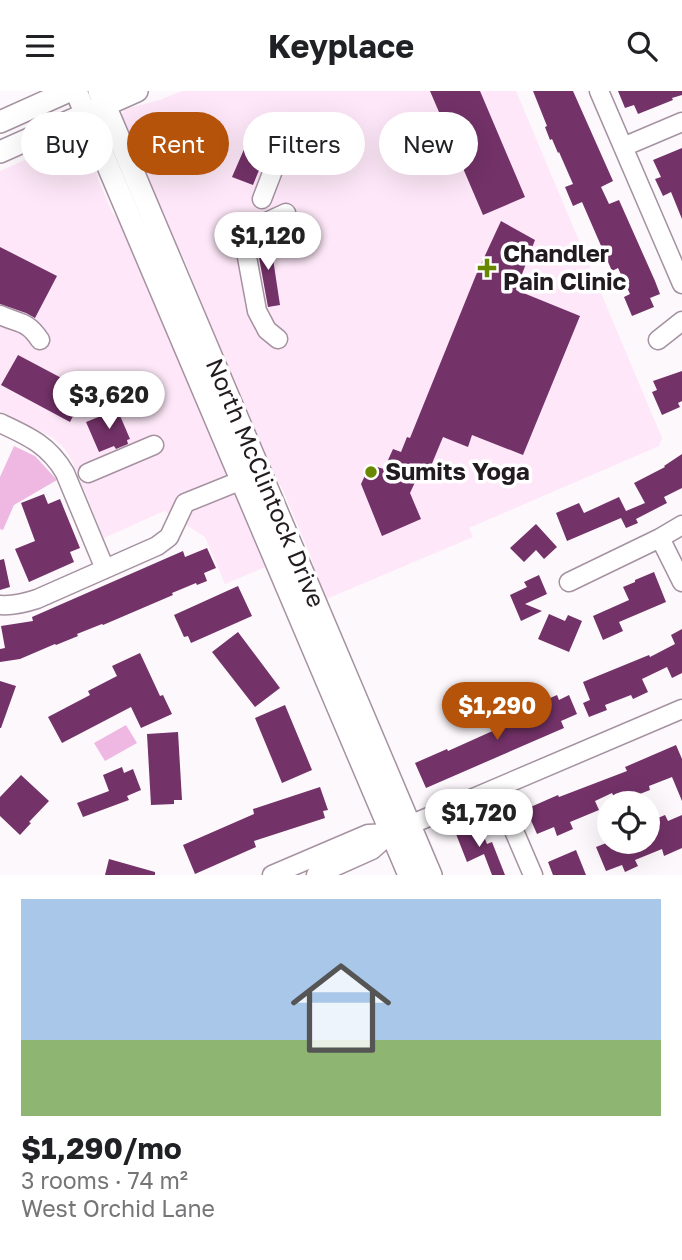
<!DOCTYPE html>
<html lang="en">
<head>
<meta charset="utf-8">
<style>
	:root { --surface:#fff; --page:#f6f6f6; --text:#202124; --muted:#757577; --accent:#b45309 }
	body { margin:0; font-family:"Golos Text",sans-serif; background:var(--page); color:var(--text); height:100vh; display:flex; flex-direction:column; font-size:26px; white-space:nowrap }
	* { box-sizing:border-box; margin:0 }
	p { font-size:23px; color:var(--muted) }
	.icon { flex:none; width:38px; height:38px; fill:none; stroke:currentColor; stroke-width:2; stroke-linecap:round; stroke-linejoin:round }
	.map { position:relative; height:784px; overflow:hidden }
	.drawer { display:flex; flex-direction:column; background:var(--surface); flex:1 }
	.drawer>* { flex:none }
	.top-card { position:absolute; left:21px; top:21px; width:640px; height:63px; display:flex; gap:14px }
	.buttons { position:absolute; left:597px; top:700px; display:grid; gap:14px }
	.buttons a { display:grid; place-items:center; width:63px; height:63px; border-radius:50%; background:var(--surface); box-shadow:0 7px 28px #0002; font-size:35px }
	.price { position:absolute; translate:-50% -60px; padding:0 16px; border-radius:24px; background:#fff; color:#222; font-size:23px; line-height:46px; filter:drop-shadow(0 2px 4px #0008) }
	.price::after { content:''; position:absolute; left:50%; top:42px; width:21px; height:16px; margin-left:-10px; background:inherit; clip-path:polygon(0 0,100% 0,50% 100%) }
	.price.on { background:var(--accent); color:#fff }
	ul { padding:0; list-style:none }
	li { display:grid; align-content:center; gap:14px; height:371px; padding:0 21px }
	li span { display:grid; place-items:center; height:217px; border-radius:0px; color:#555 }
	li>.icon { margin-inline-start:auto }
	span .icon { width:126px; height:126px; fill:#fffc; stroke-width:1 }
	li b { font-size:30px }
	.pill { padding:0 24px; border-radius:32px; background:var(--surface); box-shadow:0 7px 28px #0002; font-size:24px; line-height:63px }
	.pill.on { background:var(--accent); color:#fff }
	header { display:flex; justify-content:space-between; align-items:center; height:91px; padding:0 21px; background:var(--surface); font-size:32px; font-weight:700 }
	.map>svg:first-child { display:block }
	.built { fill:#fde7f8 }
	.green { fill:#eeb8e3 }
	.building { fill:#733268 }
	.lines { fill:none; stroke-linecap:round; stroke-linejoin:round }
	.minor-casing { stroke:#a592a1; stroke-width:21 }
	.major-casing { stroke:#a592a1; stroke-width:24 }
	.minor { stroke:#fff; stroke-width:18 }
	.major { stroke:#fff; stroke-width:21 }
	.poi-dot { fill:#698700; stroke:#fff; stroke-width:2.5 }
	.labels { text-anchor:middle; stroke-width:7; stroke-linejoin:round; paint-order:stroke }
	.poi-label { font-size:24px; font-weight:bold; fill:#221b20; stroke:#fff; text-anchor:start }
	.street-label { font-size:24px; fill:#221b20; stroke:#fff }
</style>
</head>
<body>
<header><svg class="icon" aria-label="menu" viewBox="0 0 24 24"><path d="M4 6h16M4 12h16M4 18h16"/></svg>Keyplace<svg class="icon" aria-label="search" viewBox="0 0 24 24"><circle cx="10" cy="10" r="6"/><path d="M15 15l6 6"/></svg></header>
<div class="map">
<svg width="682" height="784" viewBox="0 0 682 784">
	<rect width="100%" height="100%" fill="#fdf8fc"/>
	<!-- built -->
	<path class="built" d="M182,0h334l146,347 -3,8 -190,82 4,9 -149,63 -13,-43 -29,-69 -23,-37 -19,-47 -36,-96 -20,-49 -24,-45 -39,-93 1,-7 3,-5 35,-9z
		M73,48l11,1 6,5 8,34 14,33 14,18 142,336 -43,18 -20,-47 -41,-26 -60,27 -33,-79 -7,-11 -12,-11 -52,-26v-240z"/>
	<!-- green -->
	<path class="green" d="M14,355l21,10 22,24 -43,25 -11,25 -3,-1v-52z
		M126,634l11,18 -32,18 -11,-18z"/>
	<!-- building -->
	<path class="building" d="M430,0h50l45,106 -42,18z
		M533,0h40l40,90 -12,6 8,17 10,-4 36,81 5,13 -10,4 4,9 -22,9 -8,-19 6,-3 -12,-26 -6,3 -30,-69 -9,4 -8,-19 8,-3 -14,-32 -1,1 -6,-14 -2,1 -5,-13 2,-1z
		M618,0h64v4l-10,3 1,2 -35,14 -4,-9 -9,3z
		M202,36l17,7 -12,26 -16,-7z
		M248,49l20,8 -15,37 -21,-8z
		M682,57v71l-11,-27 -8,4 -8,-17 6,-2 -8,-17z
		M501,130l34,19 -19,50 64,26 -57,139 -51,-20 -4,12 -25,-10 -12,29 -3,-2 -2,4 -4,-1 -12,26 11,26 -39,17 -21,-52 9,-19 14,4 9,-20 8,3 6,-15 3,1 66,-163z
		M270,148l10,66 -12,2 -12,-66z
		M0,156l57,29 -22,42 -9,-5 -26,-9z
		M18,264l68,36 -16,31 -69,-37z
		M682,280v30l-4,2 2,4 -18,8 -10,-23 5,-2 -4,-9z
		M116,319l1,2 1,-1 12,28 -3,1 1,4 -12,5 -2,-3 -15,6 -13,-30z
		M682,363v34l-18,9 3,6 -31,16 2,4 -12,5 -5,-10 -54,23 -11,-28 23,-10 5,10 35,-16 7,14 19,-8 -11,-20 31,-16 -1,-1z
		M44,403l4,10 12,-5 20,49 -10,4 4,10 -45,20 -14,-33 20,-8 -14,-38z
		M536,433l21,23 -13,12 -8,-9 -12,12 -14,-14z
		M207,457l9,20 -12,5 3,8 -10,4 -1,-2 -24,10 1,2 -70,30 -1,-1 -25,10 1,2 -22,9 -1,-1 -35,15 -20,3v-13l5,-1 -4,-22 32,-5 -1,-4 151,-66 2,6z
		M4,468l6,28 -10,3v-30z
		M654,481l12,30 -47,20 4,9 -20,9 -10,-24 36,-16 -6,-13 12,-5v-2z
		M539,484l8,19 -22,10 17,7 -21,10 -11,-26 17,-8 -3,-5z
		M238,495l14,30 -61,27 -3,-7 -4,1 -10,-22z
		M549,523l16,7 3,-6 14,6 -13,31 -31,-13z
		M682,538v44l-10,5 -5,-11 -25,12 6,13 -15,7 -2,-4 -26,10 2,5 -18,7 -6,-14 7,-3 -7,-18 66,-27 1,2 25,-13 -4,-9z
		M238,541l42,56 -25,19 -43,-55z
		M140,562l20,43 3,-1 9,19 -31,14 -10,-21 -69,36 -14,-26 42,-22 -2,-4 29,-15 -5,-10z
		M0,590l16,5 -15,42h-1z
		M557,604l2,5 10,-5 8,19 -16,7 3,7 -138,60 -11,-25 32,-14 1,2 49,-22v-2l46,-20 -2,-5z
		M285,614l27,65 -30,13 -27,-65z
		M178,641l4,68h-8v4l-23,1 -4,-71z
		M676,654l6,14v42l-10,-24 -23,9 1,4 -33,13 -5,-10 -17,8 4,9 -29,12 3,7 -16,7 -3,-9 -17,7 -11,-25 32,-14 1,2 68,-26 -2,-4z
		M122,676l2,6 9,-4 8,21 -14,6 2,4 -46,17 -6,-14 32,-12 -6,-16z
		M21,684l28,26 -20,21 2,1 -11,12 -20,-19v-19z
		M320,696l8,23 -5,1 2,7 -71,23 2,6 -61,27 -12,-29 71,-31 -1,-5z
		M665,724l3,6 14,-6v33l-18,8 -2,-7 -27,11 3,6 -13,6 -3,-7 -16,6 -10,-24 13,-5h39v-15l5,-2 -2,-4z
		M479,733l8,20 5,-2 13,33h-13l-8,-21 -17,8 -11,-28z
		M576,759l10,25h-33l-5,-13z
		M109,768l46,13v3h-50z"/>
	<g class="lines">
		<!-- minor casing -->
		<g class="minor-casing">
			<path id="minor" d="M599,0l83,193
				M623,56l59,-25
				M262,108l22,-57
				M0,224c19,9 27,5 40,25
				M278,248l-11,-9 -10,-19 -13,-70v-7l5,-4 37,-17
				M658,249l24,-19
				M0,332c28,13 49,22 65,50l40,96
				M88,382l66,-28
				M660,447l22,44
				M569,491l91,-44 22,-13
				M0,514c13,1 25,-2 37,-6l120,-53 12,-9 16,-34 67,-27
				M496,698l37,86
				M272,784l96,-41 23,-1
				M316,784l56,-25 19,-17 291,-124"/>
		</g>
		<!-- major casing -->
		<g class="major-casing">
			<path id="major" d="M76,0l333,784
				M99,0l332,784
				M0,31l69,-31
				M0,61l137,-61"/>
		</g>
		<!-- minor -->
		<use href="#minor" class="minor"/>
		<!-- major -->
		<use href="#major" class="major"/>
	</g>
	<!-- markers -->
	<g class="poi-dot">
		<path d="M483.5 166.5h7v7h7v7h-7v7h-7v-7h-7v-7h7z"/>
		<circle cx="371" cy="381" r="7"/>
	</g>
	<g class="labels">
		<!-- poi labels -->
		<g class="poi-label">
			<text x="503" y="171">Chandler<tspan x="503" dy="28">Pain Clinic</tspan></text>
			<text x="385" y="389">Sumits Yoga</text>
		</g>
		<!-- street labels -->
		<g class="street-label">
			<text transform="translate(265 392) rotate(67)" y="8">North McClintock Drive</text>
		</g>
	</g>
</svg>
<div class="buttons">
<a><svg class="icon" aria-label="locate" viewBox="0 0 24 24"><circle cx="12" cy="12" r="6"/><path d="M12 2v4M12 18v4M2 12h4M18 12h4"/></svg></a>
</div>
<b class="price" style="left:268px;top:181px">$1,120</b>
<b class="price" style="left:109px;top:340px">$3,620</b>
<b class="price on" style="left:497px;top:651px">$1,290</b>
<b class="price" style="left:479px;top:758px">$1,720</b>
<div class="top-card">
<a class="pill">Buy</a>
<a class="pill on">Rent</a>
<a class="pill">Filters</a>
<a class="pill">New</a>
</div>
</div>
<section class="drawer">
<ul>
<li><span style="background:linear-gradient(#a9c7e8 65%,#8fb573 0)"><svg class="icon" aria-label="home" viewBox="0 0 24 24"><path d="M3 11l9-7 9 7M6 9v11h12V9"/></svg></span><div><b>$1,290/mo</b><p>3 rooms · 74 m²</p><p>West Orchid Lane</p></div></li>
</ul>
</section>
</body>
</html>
